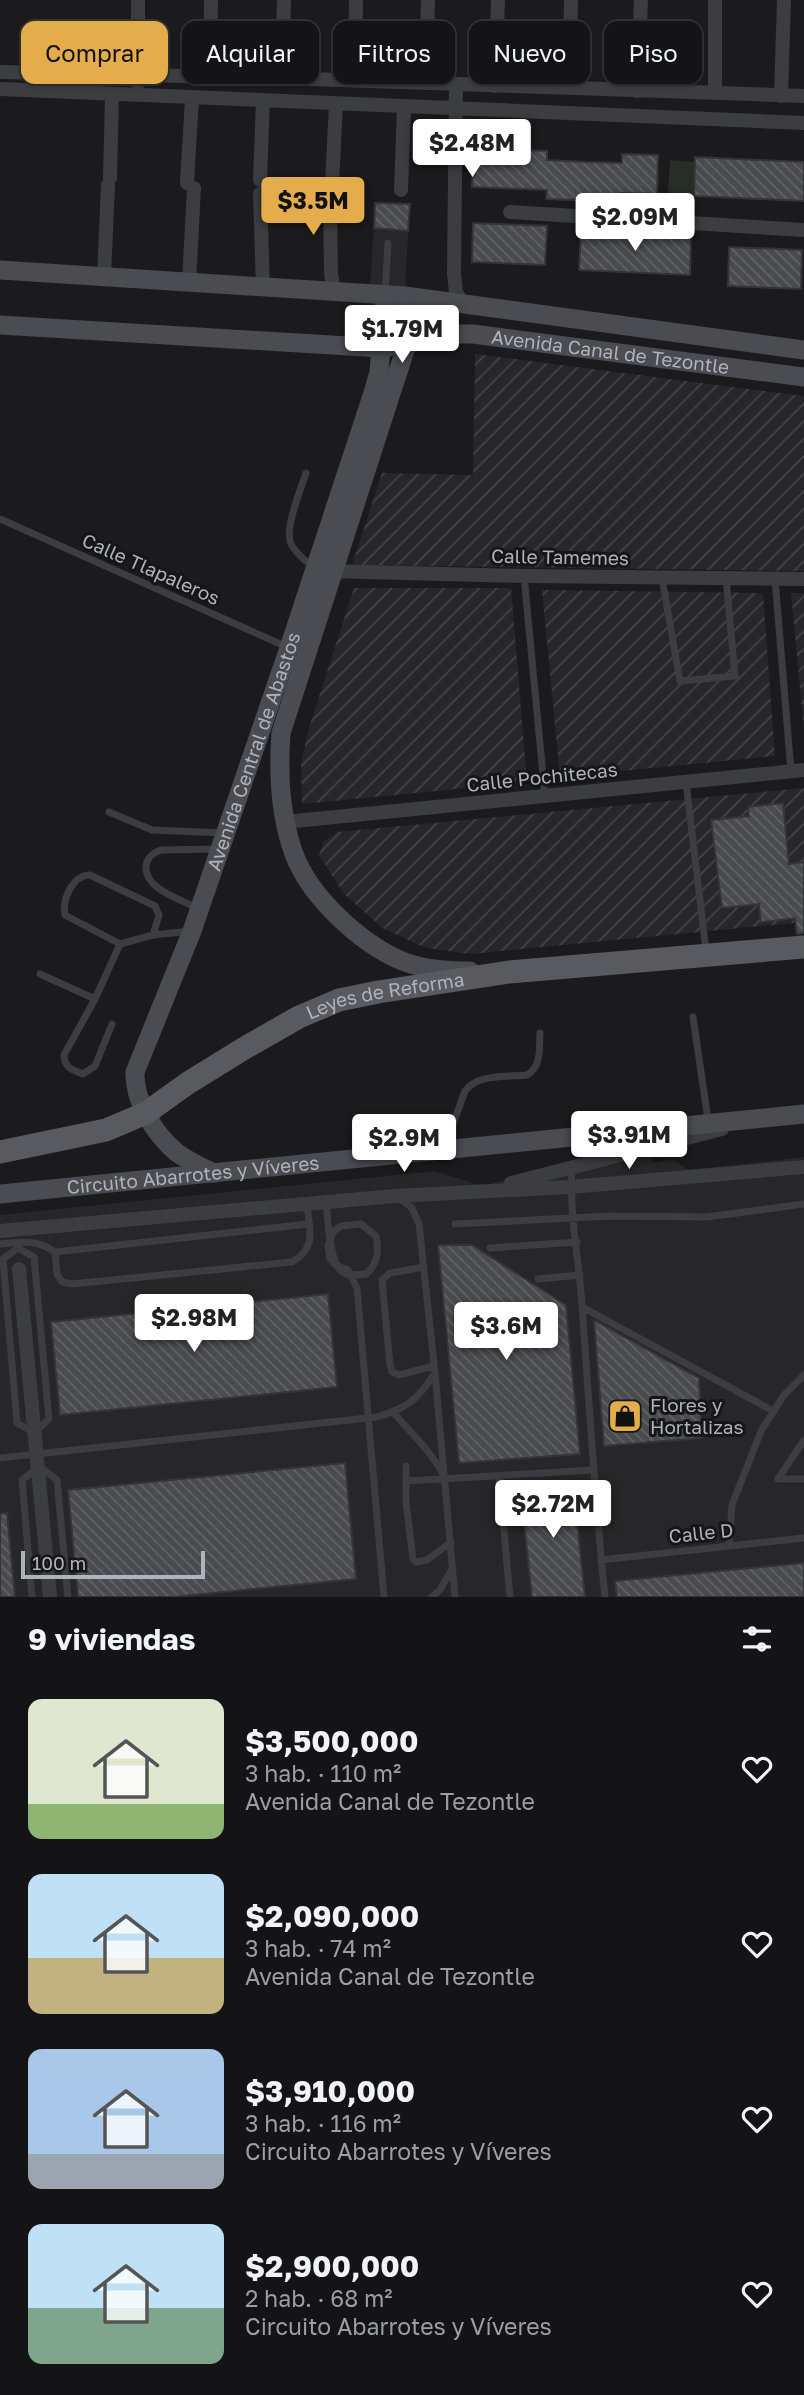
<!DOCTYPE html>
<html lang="es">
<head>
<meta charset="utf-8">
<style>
	:root { --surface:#141416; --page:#212123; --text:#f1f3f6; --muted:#9d9ea1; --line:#333335; --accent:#e4ac4b }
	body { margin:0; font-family:"Golos Text",sans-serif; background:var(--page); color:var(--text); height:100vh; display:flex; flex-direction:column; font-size:26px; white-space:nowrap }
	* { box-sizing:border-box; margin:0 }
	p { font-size:23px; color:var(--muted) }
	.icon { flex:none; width:38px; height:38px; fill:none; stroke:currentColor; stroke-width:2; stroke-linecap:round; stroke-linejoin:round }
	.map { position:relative; height:1597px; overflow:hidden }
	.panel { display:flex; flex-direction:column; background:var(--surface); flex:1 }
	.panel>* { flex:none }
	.guide { position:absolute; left:21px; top:21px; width:763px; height:63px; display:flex; gap:14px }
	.scale { position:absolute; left:21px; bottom:18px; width:184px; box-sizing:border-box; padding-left:7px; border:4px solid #aeb3bb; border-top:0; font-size:19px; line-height:24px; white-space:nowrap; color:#aeb3bb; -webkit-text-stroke:5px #161618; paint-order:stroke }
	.price { position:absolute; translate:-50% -60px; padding:0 16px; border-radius:7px; background:#fff; color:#222; font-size:23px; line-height:46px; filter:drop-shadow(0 2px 4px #0008) }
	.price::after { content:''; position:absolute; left:50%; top:42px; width:21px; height:16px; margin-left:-10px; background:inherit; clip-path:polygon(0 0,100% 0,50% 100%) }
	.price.on { background:var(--accent); color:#111 }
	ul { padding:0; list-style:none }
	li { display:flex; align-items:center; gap:21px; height:175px; padding:0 28px }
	li span { display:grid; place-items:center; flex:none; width:196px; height:140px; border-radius:14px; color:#555 }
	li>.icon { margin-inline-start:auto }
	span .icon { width:84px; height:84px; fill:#fffc; stroke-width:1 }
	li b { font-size:30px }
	h2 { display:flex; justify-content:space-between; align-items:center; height:84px; padding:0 28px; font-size:30px }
	.pill { padding:0 24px; border-radius:14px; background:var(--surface); box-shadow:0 2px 5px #0004,0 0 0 2px var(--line); font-size:24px; line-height:63px }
	.pill.on { background:var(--accent); color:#111 }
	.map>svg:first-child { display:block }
	.built { fill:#27272a }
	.industrial { fill:url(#industrial-furrows) }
	.park { fill:#272e28 }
	.building { fill:url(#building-back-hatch); stroke:#353538; stroke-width:2 }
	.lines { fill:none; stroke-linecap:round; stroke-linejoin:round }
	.lane { stroke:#3c3d41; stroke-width:7 }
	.street { stroke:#3c3d41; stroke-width:14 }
	.secondary { stroke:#4a4c51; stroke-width:19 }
	.primary { stroke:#585a60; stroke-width:23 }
	.lane-bridge { stroke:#3c3d41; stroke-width:7 }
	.labels { text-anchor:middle; stroke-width:6; stroke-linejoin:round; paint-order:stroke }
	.street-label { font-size:19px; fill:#aeb3bb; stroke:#161618 }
	.poi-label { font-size:19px; fill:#aeb3bb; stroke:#161618; text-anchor:start }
</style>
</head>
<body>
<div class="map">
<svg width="804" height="1597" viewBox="0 0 804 1597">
	<defs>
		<pattern id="industrial-furrows" width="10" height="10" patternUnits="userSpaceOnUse" patternTransform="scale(1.75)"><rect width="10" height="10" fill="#27272a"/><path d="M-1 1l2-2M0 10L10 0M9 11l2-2" fill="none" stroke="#444447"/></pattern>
		<pattern id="building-back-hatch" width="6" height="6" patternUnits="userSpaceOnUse" patternTransform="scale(1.75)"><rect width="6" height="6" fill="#4a4b4f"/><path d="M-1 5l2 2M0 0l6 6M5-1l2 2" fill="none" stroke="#626366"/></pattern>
	</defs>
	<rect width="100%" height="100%" fill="#1b1b1d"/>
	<!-- built -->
	<path class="built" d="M375,203l35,1 -5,85 -35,-1z
		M646,1145l7,18 20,-4 15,11 116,-13v440h-804v-382l435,-44 47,15z"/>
	<!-- industrial -->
	<path class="industrial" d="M475,354l329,42v175l-452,-6 30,-92 91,2z
		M354,588h157l16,194 -225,22 -1,-39 7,-34z
		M542,590l221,3 12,163 -215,21z
		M791,593h13v136z
		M804,788v134l-334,32 -44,-6 -44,-20 -39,-35 -24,-38 5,-14 13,-9z"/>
	<!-- park -->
	<path class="park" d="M670,160l25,2 -2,44 -26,-2z"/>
	<!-- building -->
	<path class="building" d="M474,148l73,3v9l38,2 37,1v-9l36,1 -1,39 -37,-1v9l-18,-1 -56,-2 1,-9 -75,-3z
		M695,157l109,5v39l-110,-5z
		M375,203l35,1 -2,27 -34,-3z
		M473,223l74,3 -2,39 -73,-3z
		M581,231l110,5 -1,39 -111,-5z
		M729,247l73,3 -1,39 -73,-3z
		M783,803l6,61 15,-2v71l-7,1 -2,-16 -34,4 -2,-18 -37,4 -11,-88 38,-4 -1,-9z
		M438,1245h34l94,60 14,149 -121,9z
		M328,1294l9,93 -277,28 -9,-93z
		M594,1320l105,58 3,60 -98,8z
		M345,1463l11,116 -183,18h-95l-10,-107z
		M573,1483l12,114h-53l-12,-112z
		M7,1513l8,84h-15v-83z
		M804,1563v34h-187l-2,-16z"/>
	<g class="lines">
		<!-- lane -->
		<path class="lane" d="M385,295l3,-52
			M306,473c-5,16 -22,56 -15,71 5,10 15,17 23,24
			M0,519l287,128
			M524,576l21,220
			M662,578l18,103 55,-5 -9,-98
			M775,579l16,192
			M686,782l20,169
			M109,812l43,18 72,3
			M197,908c-17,-9 -53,-19 -51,-42 1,-9 7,-13 15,-16l58,-1
			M120,944l-55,-29c-3,-16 8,-40 25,-40l65,31 4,9 -6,20
			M40,974l55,25
			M693,1017l15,103
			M112,1024l-17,42 -12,8c-10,-4 -19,-6 -19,-19l31,-56 25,-55 33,-9 37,-4
			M445,1146l20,-55c12,-17 42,-14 62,-16 15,-9 12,-26 13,-42
			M572,1168c-3,45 7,92 10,137 7,98 13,195 23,292
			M399,1198l13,10 7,16 16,149 20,224
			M326,1203c2,15 3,63 18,70 7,3 15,2 22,1
			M455,1224l155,-8 97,1 97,-13
			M0,1244c21,-2 37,-5 55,8l2,22 5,8 10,2 220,-22c26,-15 17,-32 15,-58
			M18,1248l16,9 15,162 -14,13
			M490,1248l87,-6
			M55,1252l253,-28
			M424,1267l-34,6 -8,7 8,85 2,7 7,3 35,-9
			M538,1279l42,-4
			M582,1307l191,104
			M393,1412c18,21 37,38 50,62
			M804,1440l-26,39h26
			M0,1458l377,-41c31,-9 41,-18 58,-44
			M406,1466v36l7,57 3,3 11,-2 24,-18
			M40,1467l17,13 11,117
			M499,1477l11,120
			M406,1481l187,-11
			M729,1546l3,-41 29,-74 23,-36 20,-20
			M601,1560l203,-22
			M432,1597l8,-7 12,-21"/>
		<!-- street -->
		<path class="street" d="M0,72l282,6 522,18
			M210,77l1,-77
			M282,78l2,-78
			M355,81l1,-81
			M138,83v-83
			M426,83l2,-83
			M456,85l-2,188 2,19 6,10
			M495,86l3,-86
			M569,88l2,-88
			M0,89l804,34
			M637,91l4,-91
			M715,93v-93
			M781,96l3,-96
			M110,178l2,-83
			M260,180l3,-80
			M187,183l5,-85
			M332,184l4,-80
			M401,190l3,-84
			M260,194l3,94
			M330,200l1,74 3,18
			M510,212l294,18
			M104,276l4,-91
			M189,283l5,-95
			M327,571l197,5 280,3
			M285,822l519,-52
			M511,1183l211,-54
			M0,1231l395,-35 175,-9 234,-20
			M19,1269l31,328"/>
		<!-- secondary -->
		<g class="secondary">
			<path d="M0,270l405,26 399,54"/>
			<path d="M405,296l2,48 -126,389c-3,41 -1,83 13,121 16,43 66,89 108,107 20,8 46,10 68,10"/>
			<path id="s1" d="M0,325l381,23 26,-4 34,-10h32l331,43"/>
			<path id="s2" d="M214,1173c-13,-6 -26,-12 -38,-21 -22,-19 -42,-51 -41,-80l57,-141 97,-283 84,-255 6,-21 6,-77"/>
			<path id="s3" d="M0,1194l804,-80"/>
		</g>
		<!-- primary -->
		<path class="primary" id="s4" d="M0,1152l106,-22 40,-17 42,-30 55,-34 56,-32 40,-17 39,-8 131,-20 295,-25"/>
		<!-- lane-bridge -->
		<path class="lane-bridge" d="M18,1248l-15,11 14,164 18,10 4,34 -17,13 10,117
			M366,1274c12,-11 13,-22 10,-38l-15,-12 -20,2 -7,5 -6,14 2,14 6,6 12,5 9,18 27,309"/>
	</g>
	<!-- icons -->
	<defs>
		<g id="shop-square" transform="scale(1.75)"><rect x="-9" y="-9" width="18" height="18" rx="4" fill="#e4ac4b" stroke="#161618"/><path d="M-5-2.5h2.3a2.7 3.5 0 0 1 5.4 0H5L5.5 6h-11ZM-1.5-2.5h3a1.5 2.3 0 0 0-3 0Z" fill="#111"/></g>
	</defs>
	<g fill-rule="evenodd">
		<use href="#shop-square" x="625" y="1416"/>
	</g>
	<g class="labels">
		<!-- street labels -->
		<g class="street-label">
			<text dy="7" stroke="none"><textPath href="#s1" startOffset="614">Avenida Canal de Tezontle</textPath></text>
			<text transform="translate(560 557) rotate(1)" y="7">Calle Tamemes</text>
			<text transform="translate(151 569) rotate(24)" y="7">Calle Tlapaleros</text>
			<text dy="7" stroke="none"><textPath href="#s2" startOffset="478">Avenida Central de Abastos</textPath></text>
			<text transform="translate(542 777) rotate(-6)" y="7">Calle Pochitecas</text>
			<text dy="7" stroke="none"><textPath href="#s4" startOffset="422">Leyes de Reforma</textPath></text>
			<text dy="7" stroke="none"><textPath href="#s3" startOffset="194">Circuito Abarrotes y Víveres</textPath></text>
			<text transform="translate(701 1533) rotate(-6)" y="7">Calle D</text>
		</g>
		<!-- poi labels -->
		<g class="poi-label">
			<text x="650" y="1412">Flores y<tspan x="650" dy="22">Hortalizas</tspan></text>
		</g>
	</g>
</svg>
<div class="scale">100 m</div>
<b class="price" style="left:472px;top:179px">$2.48M</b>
<b class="price on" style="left:313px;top:237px">$3.5M</b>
<b class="price" style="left:635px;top:253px">$2.09M</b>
<b class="price" style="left:402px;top:365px">$1.79M</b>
<b class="price" style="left:629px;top:1171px">$3.91M</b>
<b class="price" style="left:404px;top:1174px">$2.9M</b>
<b class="price" style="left:194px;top:1354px">$2.98M</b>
<b class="price" style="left:506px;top:1362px">$3.6M</b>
<b class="price" style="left:553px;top:1540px">$2.72M</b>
<div class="guide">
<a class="pill on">Comprar</a>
<a class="pill">Alquilar</a>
<a class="pill">Filtros</a>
<a class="pill">Nuevo</a>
<a class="pill">Piso</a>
</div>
</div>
<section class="panel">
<h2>9 viviendas<svg class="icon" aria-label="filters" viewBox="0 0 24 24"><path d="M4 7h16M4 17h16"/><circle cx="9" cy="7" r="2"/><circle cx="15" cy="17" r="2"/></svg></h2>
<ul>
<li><span style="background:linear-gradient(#dfe7d0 75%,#8fb573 0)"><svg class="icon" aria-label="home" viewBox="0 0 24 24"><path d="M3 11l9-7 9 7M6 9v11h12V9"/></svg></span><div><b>$3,500,000</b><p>3 hab. · 110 m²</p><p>Avenida Canal de Tezontle</p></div><svg class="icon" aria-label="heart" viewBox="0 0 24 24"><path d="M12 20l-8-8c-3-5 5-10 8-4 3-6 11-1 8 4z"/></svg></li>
<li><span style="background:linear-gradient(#bfe0f5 60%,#c2b280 0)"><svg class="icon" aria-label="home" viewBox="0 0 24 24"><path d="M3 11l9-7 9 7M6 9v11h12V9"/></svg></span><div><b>$2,090,000</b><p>3 hab. · 74 m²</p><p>Avenida Canal de Tezontle</p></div><svg class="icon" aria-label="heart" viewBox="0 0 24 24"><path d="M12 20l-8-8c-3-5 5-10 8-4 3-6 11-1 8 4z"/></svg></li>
<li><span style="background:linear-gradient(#a9c7e8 75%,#9aa5b1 0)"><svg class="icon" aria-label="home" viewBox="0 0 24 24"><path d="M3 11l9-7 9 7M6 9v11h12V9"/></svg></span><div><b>$3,910,000</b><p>3 hab. · 116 m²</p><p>Circuito Abarrotes y Víveres</p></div><svg class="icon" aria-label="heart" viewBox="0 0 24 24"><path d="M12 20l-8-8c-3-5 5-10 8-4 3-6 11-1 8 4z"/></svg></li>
<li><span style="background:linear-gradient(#bfe0f5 60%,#7fa58c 0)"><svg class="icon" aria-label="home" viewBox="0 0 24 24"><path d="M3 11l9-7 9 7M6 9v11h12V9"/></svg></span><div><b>$2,900,000</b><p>2 hab. · 68 m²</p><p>Circuito Abarrotes y Víveres</p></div><svg class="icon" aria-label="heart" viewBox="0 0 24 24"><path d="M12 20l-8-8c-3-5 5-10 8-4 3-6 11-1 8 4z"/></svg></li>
</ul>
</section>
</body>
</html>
